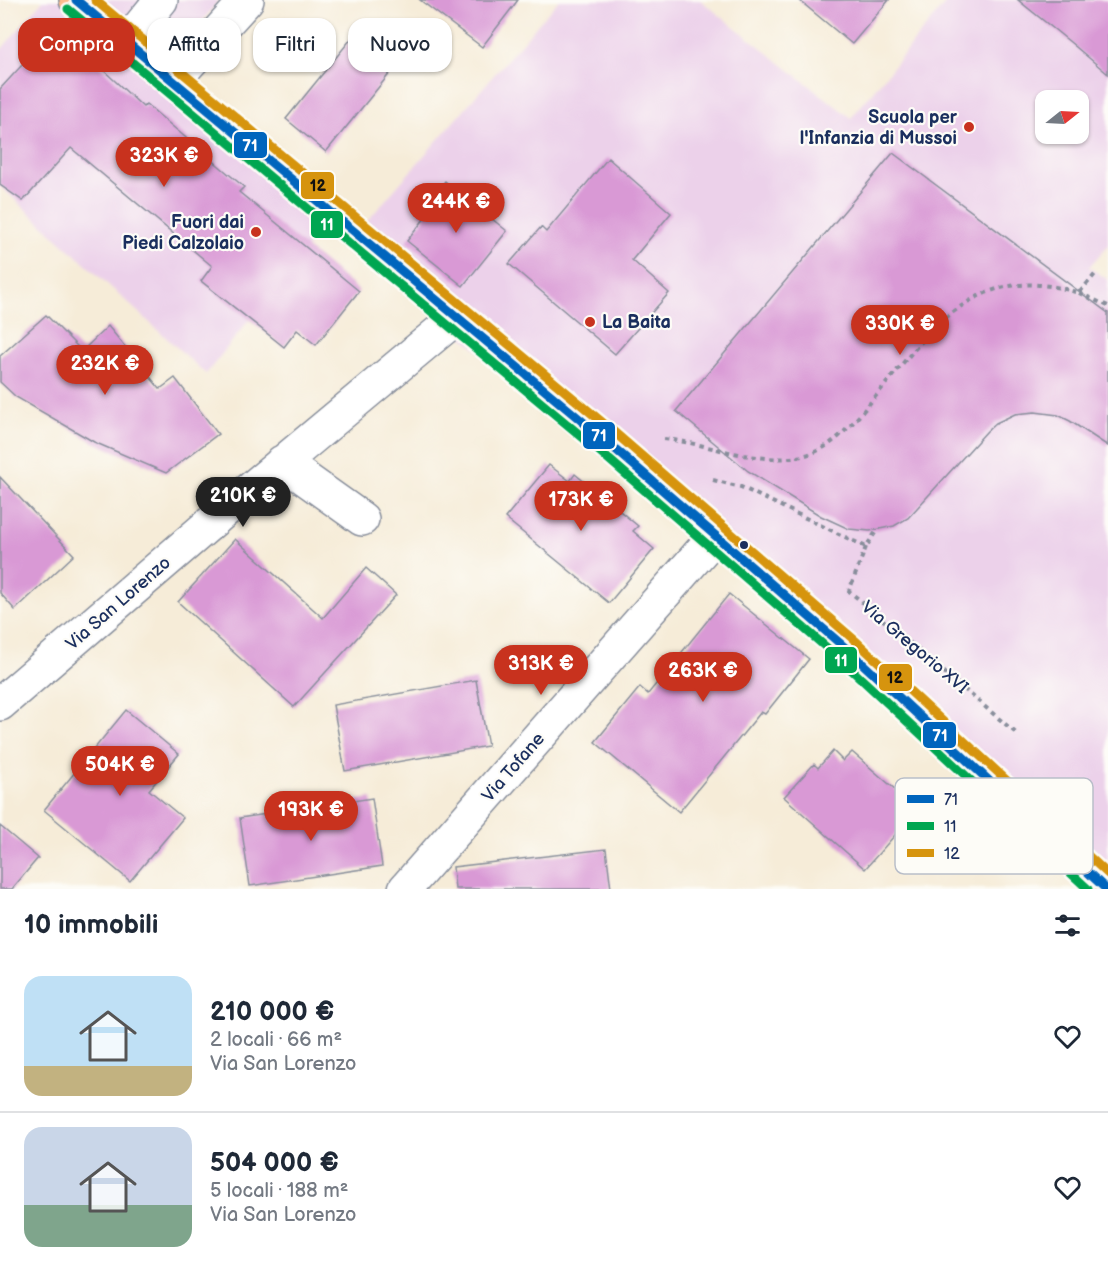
<!DOCTYPE html>
<html lang="it">
<head>
<meta charset="utf-8">
<style>
	:root { --surface:#fff; --page:#f2f2f3; --text:#1f2937; --muted:#747a83; --line:#e0e1e3; --accent:#c8321e }
	body { margin:0; font-family:"Balsamiq Sans",sans-serif; background:var(--page); color:var(--text); height:100vh; display:flex; flex-direction:column; font-size:22px; white-space:nowrap }
	* { box-sizing:border-box; margin:0 }
	p { font-size:20px; color:var(--muted) }
	.icon { flex:none; width:33px; height:33px; fill:none; stroke:currentColor; stroke-width:2; stroke-linecap:round; stroke-linejoin:round }
	.map { position:relative; height:889px; overflow:hidden }
	.details { display:flex; flex-direction:column; background:var(--surface); flex:1 }
	.details>* { flex:none }
	.guide { position:absolute; left:18px; top:18px; width:600px; height:54px; display:flex; gap:12px }
	.needle { width:39px; rotate:72deg }
	.buttons { position:absolute; left:1035px; top:90px; display:grid; gap:12px }
	.buttons a { display:grid; place-items:center; width:54px; height:54px; border-radius:12px; background:var(--surface); box-shadow:0 2px 4px #0004; font-size:30px }
	.price { position:absolute; translate:-50% -51px; padding:0 14px; border-radius:21px; background:var(--accent); color:#fff; font-size:20px; line-height:39px; filter:drop-shadow(0 2px 3px #0008) }
	.price::after { content:''; position:absolute; left:50%; top:36px; width:18px; height:14px; margin-left:-9px; background:inherit; clip-path:polygon(0 0,100% 0,50% 100%) }
	.price.current { background:#222; color:#fff }
	ul { padding:0; list-style:none }
	li { display:flex; align-items:center; gap:18px; height:150px; padding:0 24px }
	li+li { border-top:2px solid var(--line) }
	li span { display:grid; place-items:center; flex:none; width:168px; height:120px; border-radius:18px; color:#555 }
	li>.icon { margin-inline-start:auto }
	span .icon { width:72px; height:72px; fill:#fffc; stroke-width:1 }
	li b { font-size:26px }
	h2 { display:flex; justify-content:space-between; align-items:center; height:72px; padding:0 24px; font-size:26px }
	.chip { padding:0 21px; border-radius:18px; background:var(--surface); box-shadow:0 2px 4px #0004; font-size:21px; line-height:54px }
	.chip.current { background:var(--accent); color:#fff }
	.map>svg:first-child { display:block }
	.built { fill:#ecd1ea; fill-rule:evenodd }
	.building { fill:#d999d5 }
	.lines { fill:none; stroke-linecap:round; stroke-linejoin:round }
	.minor-casing { stroke:#888e9b; stroke-width:36 }
	.major-casing { stroke:#888e9b; stroke-width:36 }
	.path { stroke:#888e9b; stroke-width:4; stroke-dasharray:4.5 4.5; stroke-linecap:butt }
	.minor { stroke:#fff; stroke-width:33 }
	.major { stroke:#fbbb8d; stroke-width:33 }
	.bus-1-casing { stroke:#fdfcf7; stroke-width:14 }
	.bus-2-casing { stroke:#fdfcf7; stroke-width:14 }
	.bus-3-casing { stroke:#fdfcf7; stroke-width:14 }
	.bus-1 { stroke:#0065bd; stroke-width:9 }
	.bus-2 { stroke:#00a651; stroke-width:9 }
	.bus-3 { stroke:#d6940e; stroke-width:9 }
	.poi-dot { fill:#c8321e; stroke:#fdfcf7; stroke-width:2 }
	.bus-dot { fill:#1b2f5e; stroke:#fdfcf7; stroke-width:2 }
	.labels { text-anchor:middle; stroke-width:4.5; stroke-linejoin:round; paint-order:stroke }
	.poi-label { font-size:18px; font-weight:bold; fill:#1b2f5e; stroke:#fdfcf7; text-anchor:end }
	.street-label { font-size:18px; fill:#1b2f5e; stroke:#fdfcf7 }
	.key { fill:#fdfcf7; stroke:#b9bec9; stroke-width:1.5 }
	.key-label { font-size:16px; fill:#1b2f5e }
	.line-badge { stroke:#fdfcf7; stroke-width:2 }
	.badge-label { font-size:16px; text-anchor:middle; font-weight:bold; fill:#fff }
	.pale-badge-label { font-size:16px; text-anchor:middle; font-weight:bold; fill:#111 }
</style>
</head>
<body>
<div class="map">
<svg width="1108" height="889" viewBox="0 0 1108 889">
	<rect width="100%" height="100%" fill="#fdfcf7"/>
	<filter id="ink" filterUnits="userSpaceOnUse"><feTurbulence type="fractalNoise" baseFrequency=".0167" numOctaves="2"/><feDisplacementMap in="SourceGraphic" scale="12" xChannelSelector="R" yChannelSelector="G"/><feConvolveMatrix kernelMatrix="1 2 1 2 8 2 1 2 1" color-interpolation-filters="sRGB"/></filter>
	<filter id="wash" filterUnits="userSpaceOnUse"><feTurbulence type="fractalNoise" baseFrequency=".008" numOctaves="4" result="noise"/><feDisplacementMap in="SourceGraphic" scale="24" xChannelSelector="R" yChannelSelector="G"/><feGaussianBlur stdDeviation="1.35" result="paint"/><feColorMatrix in="noise" values="0 0 0 0 0 0 0 0 0 0 0 0 0 0 0 0 0 1.4 0 .05"/><feComposite in="paint" operator="in"/></filter>
	<g filter="url(#wash)">
		<rect width="100%" height="100%" fill="#f6ecd8"/>
		<!-- built -->
		<path class="built" d="M43,0h176l-64,80 172,142 -121,152 -206,-188v-135z
			M559,0h141l151,118 97,-118h160v245l-19,22 19,13v609l-758,-648zM1046,100h32v34h-32z"/>
		<g id="blocks">
			<!-- building -->
			<path class="building" d="M420,0h98l-36,47z
				M799,0h90l-37,44z
				M1018,0h90v74l-38,-32z
				M57,27l86,80 3,-3 98,83 -5,5 120,99 -43,54 -19,-15 -13,17 -83,-66 11,-15 -141,-118 -48,53 -23,-16v-96z
				M355,34l40,33 -69,85 -40,-33z
				M893,153l215,160v133l-38,-25 -12,-6 -23,-3 -20,2 -19,9 -9,8 -79,87 -14,8 -24,5 -21,-2 -28,-13 -73,-45 -72,-60z
				M608,158l63,55 -39,47 37,33 -54,61 -106,-90 32,-37 5,5z
				M445,181l62,50 -44,55 -56,-45 18,-23 -6,-6z
				M46,315l36,36 26,-25 52,63 15,-11 43,56 -52,39 -72,-31 -78,-45 -16,-15v-26z
				M549,465l21,16 5,-7 63,52 -5,5 21,18 -45,54 -104,-85z
				M0,477l74,78 -59,55 -15,-17z
				M235,539l88,79 43,-50 30,27 -102,112 -116,-105z
				M729,594l80,65 -44,55 -4,-2 -82,100 -84,-70 45,-55 8,7z
				M476,680l12,66 -143,25 -12,-66z
				M126,710l53,44 -30,36 34,28 -53,63 -86,-71z
				M833,751l10,10 9,-9 66,57 -53,60 -81,-72 30,-33 4,4z
				M372,798l10,68 -132,20 -10,-68z
				M0,826l38,32 -26,31h-12z
				M606,849l5,40h-156l-2,-22z"/>
		</g>
	</g>
	<g filter="url(#ink)">
		<use href="#blocks" fill-opacity="0" stroke="#888e9b" stroke-width="1.5"/>
		<g class="lines">
			<!-- minor casing -->
			<g class="minor-casing">
				<path id="minor" d="M126,43l35,-43
					M175,79l72,-79
					M282,462l80,57
					M0,704l222,-191 235,-196
					M405,889l310,-353"/>
			</g>
			<!-- major casing -->
			<g class="major-casing">
				<path id="major" d="M76,0l530,441 244,211 256,237"/>
			</g>
			<!-- path -->
			<path class="path" d="M1079,293l29,13
				M664,439c47,4 101,31 148,14 24,-9 42,-31 58,-50 59,-70 104,-144 209,-110l18,-21
				M713,480l28,7 125,60 11,-17
				M866,547l-17,44 168,143"/>
			<!-- minor -->
			<use href="#minor" class="minor"/>
			<!-- major -->
			<use href="#major" class="major"/>
			<!-- bus-1 casing -->
			<g class="bus-1-casing">
				<path id="bus-1" d="M76,0l530,441 244,211 256,237"/>
			</g>
			<!-- bus-2 casing -->
			<g class="bus-2-casing">
				<path id="bus-2" d="M68,9l530,441 244,211 246,228"/>
			</g>
			<!-- bus-3 casing -->
			<g class="bus-3-casing">
				<path id="bus-3" d="M95,0l519,432 244,211 250,231"/>
			</g>
			<!-- bus-1 -->
			<use href="#bus-1" class="bus-1"/>
			<!-- bus-2 -->
			<use href="#bus-2" class="bus-2"/>
			<!-- bus-3 -->
			<use href="#bus-3" class="bus-3"/>
		</g>
	</g>
	<!-- markers -->
	<g class="poi-dot">
		<circle cx="969" cy="127" r="6"/>
		<circle cx="256" cy="232" r="6"/>
		<circle cx="590" cy="322" r="6"/>
	</g>
	<circle class="bus-dot" cx="744" cy="545" r="5"/>
	<g class="labels">
		<!-- poi labels -->
		<g class="poi-label">
			<text x="957" y="123">Scuola per<tspan x="957" dy="21">l'Infanzia di Mussoi</tspan></text>
			<text x="244" y="228">Fuori dai<tspan x="244" dy="21">Piedi Calzolaio</tspan></text>
			<text x="602" y="328" text-anchor="start">La Baita</text>
		</g>
		<!-- street labels -->
		<g class="street-label">
			<text transform="translate(118 603) rotate(-41)" y="6">Via San Lorenzo</text>
			<text transform="translate(915 647) rotate(40)" y="6">Via Gregorio XVI</text>
			<text transform="translate(513 767) rotate(-49)" y="6">Via Tofane</text>
		</g>
	</g>
	<!-- legend -->
	<rect x="895" y="778" width="198" height="96" rx="9" class="key"/>
	<rect x="907" y="795" width="27" height="8" fill="#0065bd"/>
	<rect x="907" y="822" width="27" height="8" fill="#00a651"/>
	<rect x="907" y="849" width="27" height="8" fill="#d6940e"/>
	<g class="key-label">
		<text x="944" y="805">71</text>
		<text x="944" y="832">11</text>
		<text x="944" y="859">12</text>
	</g>
	<g class="line-badge">
		<rect x="233" y="131" width="35" height="28" rx="6" fill="#0065bd"/>
		<rect x="300" y="171" width="35" height="29" rx="6" fill="#d6940e"/>
		<rect x="310" y="210" width="34" height="29" rx="6" fill="#00a651"/>
		<rect x="582" y="421" width="34" height="29" rx="6" fill="#0065bd"/>
		<rect x="824" y="646" width="34" height="28" rx="6" fill="#00a651"/>
		<rect x="878" y="663" width="35" height="29" rx="6" fill="#d6940e"/>
		<rect x="922" y="721" width="35" height="28" rx="6" fill="#0065bd"/>
	</g>
	<g class="badge-label">
		<text x="250" y="151">71</text>
		<text x="327" y="230">11</text>
		<text x="599" y="441">71</text>
		<text x="841" y="666">11</text>
		<text x="940" y="741">71</text>
	</g>
	<g class="pale-badge-label">
		<text x="318" y="191">12</text>
		<text x="895" y="683">12</text>
	</g>
</svg>
<div class="buttons">
<a><svg class="needle" viewBox="-14 -14 28 28"><path d="M0-13l5 13h-10z" fill="#e53935"/><path d="M0 13l5-13h-10z" fill="#747a83"/></svg></a>
</div>
<b class="price" style="left:164px;top:188px">323K €</b>
<b class="price" style="left:456px;top:234px">244K €</b>
<b class="price" style="left:900px;top:356px">330K €</b>
<b class="price" style="left:105px;top:396px">232K €</b>
<b class="price current" style="left:243px;top:528px">210K €</b>
<b class="price" style="left:581px;top:532px">173K €</b>
<b class="price" style="left:541px;top:696px">313K €</b>
<b class="price" style="left:703px;top:703px">263K €</b>
<b class="price" style="left:120px;top:797px">504K €</b>
<b class="price" style="left:311px;top:842px">193K €</b>
<div class="guide">
<a class="chip current">Compra</a>
<a class="chip">Affitta</a>
<a class="chip">Filtri</a>
<a class="chip">Nuovo</a>
</div>
</div>
<section class="details">
<h2>10 immobili<svg class="icon" aria-label="filters" viewBox="0 0 24 24"><path d="M4 7h16M4 17h16"/><circle cx="9" cy="7" r="2"/><circle cx="15" cy="17" r="2"/></svg></h2>
<ul>
<li><span style="background:linear-gradient(#bfe0f5 75%,#c2b280 0)"><svg class="icon" aria-label="home" viewBox="0 0 24 24"><path d="M3 11l9-7 9 7M6 9v11h12V9"/></svg></span><div><b>210 000 €</b><p>2 locali · 66 m²</p><p>Via San Lorenzo</p></div><svg class="icon" aria-label="heart" viewBox="0 0 24 24"><path d="M12 20l-8-8c-3-5 5-10 8-4 3-6 11-1 8 4z"/></svg></li>
<li><span style="background:linear-gradient(#c9d6e8 65%,#7fa58c 0)"><svg class="icon" aria-label="home" viewBox="0 0 24 24"><path d="M3 11l9-7 9 7M6 9v11h12V9"/></svg></span><div><b>504 000 €</b><p>5 locali · 188 m²</p><p>Via San Lorenzo</p></div><svg class="icon" aria-label="heart" viewBox="0 0 24 24"><path d="M12 20l-8-8c-3-5 5-10 8-4 3-6 11-1 8 4z"/></svg></li>
</ul>
</section>
</body>
</html>
